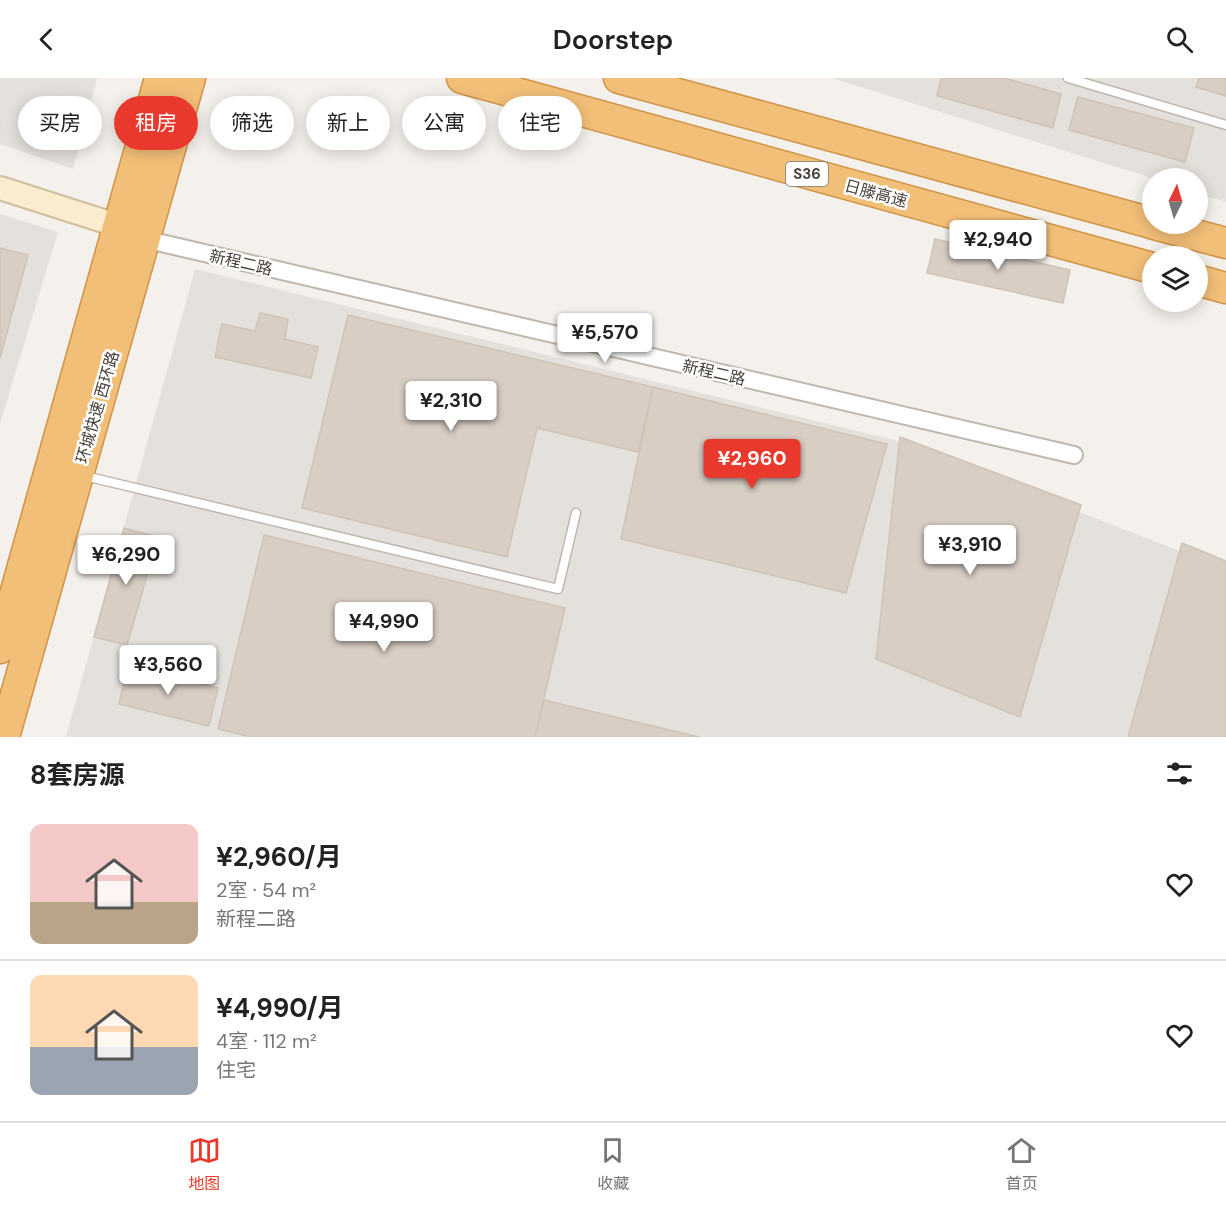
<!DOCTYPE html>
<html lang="zh">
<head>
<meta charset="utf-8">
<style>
	:root { --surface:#fff; --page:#f2f2f2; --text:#222; --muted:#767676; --line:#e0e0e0; --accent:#e9392d }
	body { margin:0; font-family:"DM Sans","Noto Sans SC",sans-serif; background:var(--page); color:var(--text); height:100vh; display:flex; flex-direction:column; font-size:22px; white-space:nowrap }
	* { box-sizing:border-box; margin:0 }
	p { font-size:20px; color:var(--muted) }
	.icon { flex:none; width:33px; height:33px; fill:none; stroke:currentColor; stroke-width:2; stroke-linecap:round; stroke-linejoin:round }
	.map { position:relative; height:659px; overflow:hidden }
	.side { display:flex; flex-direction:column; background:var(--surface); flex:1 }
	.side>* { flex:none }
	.banner { position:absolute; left:18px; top:18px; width:600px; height:54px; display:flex; gap:12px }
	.needle { width:39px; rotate:5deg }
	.tools { position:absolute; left:1142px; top:90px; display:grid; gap:12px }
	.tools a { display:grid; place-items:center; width:66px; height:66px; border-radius:50%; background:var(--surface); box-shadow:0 3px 15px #0003; font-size:30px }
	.price { position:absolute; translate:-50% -51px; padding:0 14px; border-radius:6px; background:#fff; color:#222; font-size:20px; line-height:39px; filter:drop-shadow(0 2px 3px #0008) }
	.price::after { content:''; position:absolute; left:50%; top:36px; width:18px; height:14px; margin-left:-9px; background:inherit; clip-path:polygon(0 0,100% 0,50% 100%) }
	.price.on { background:var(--accent); color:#fff }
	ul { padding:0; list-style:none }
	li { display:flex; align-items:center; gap:18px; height:150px; padding:0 30px }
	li+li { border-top:2px solid var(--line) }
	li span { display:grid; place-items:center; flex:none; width:168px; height:120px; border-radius:12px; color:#555 }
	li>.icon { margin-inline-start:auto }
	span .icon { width:72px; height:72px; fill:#fffc; stroke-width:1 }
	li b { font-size:26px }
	h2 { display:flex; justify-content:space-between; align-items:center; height:72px; padding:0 30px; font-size:26px }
	.chip { padding:0 21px; border-radius:27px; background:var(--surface); box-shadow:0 3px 15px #0003; font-size:21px; line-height:54px }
	.chip.on { background:var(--accent); color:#fff }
	header { display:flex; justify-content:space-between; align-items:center; height:78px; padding:0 30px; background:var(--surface); font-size:27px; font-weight:600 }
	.tabs { display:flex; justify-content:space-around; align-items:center; height:84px; border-top:2px solid var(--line); background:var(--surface); font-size:16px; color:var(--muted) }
	.tabs a { display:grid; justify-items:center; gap:3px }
	.tabs .on { color:var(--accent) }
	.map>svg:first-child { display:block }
	.industrial { fill:#e4e0dc }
	.building { fill:#d8cec4; stroke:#cfc3b5; stroke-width:1.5 }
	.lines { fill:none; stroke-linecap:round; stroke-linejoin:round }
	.lane-casing { stroke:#bfb7ae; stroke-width:11 }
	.street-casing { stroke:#bfb7ae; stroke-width:20 }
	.secondary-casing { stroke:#d0bf9e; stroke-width:26 }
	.highway-casing { stroke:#d19348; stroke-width:33 }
	.lane { stroke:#fff; stroke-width:8 }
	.street { stroke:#fff; stroke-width:16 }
	.secondary { stroke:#faecce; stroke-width:22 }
	.highway { stroke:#f2bf78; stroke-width:30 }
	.labels { text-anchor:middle; stroke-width:5; stroke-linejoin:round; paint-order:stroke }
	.shield { fill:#fff; stroke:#7f7a74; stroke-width:1.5 }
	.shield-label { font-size:15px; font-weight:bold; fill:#484139 }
	.street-label { font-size:16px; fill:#484139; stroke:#fff }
</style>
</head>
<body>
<header><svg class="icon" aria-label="back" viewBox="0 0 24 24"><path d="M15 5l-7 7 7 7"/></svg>Doorstep<svg class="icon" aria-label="search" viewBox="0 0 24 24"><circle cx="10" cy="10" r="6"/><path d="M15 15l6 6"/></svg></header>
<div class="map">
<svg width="1226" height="659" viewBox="0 0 1226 659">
	<rect width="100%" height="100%" fill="#f4f0eb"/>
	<!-- industrial -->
	<path class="industrial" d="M0,0h97l-24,91 -73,-25z
		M832,0h394v124l-29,-9v-15h-45z
		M0,136l58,18 -58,192z
		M195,191l699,171 332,129v168h-1160z"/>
	<!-- building -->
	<path class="building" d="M941,0h63l57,16 -8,34 -116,-32z
		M1199,0h27v18l-30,-9z
		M1078,19l116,31 -9,34 -116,-32z
		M935,161l135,31 -7,33 -136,-30z
		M0,170l28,7 -28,103z
		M260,235l28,6 -3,20 33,8 -7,31 -96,-21 7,-33 33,7z
		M348,237l305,72 -15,65 -101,-24 -30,129 -205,-49z
		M653,309l234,57 -41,149 -225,-54z
		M900,359l181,68 -61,212 -144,-58z
		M124,450l34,9 -31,108 -33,-8z
		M264,457l301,73 -30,129h-284l-33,-8z
		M1182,465l44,18v176h-98z
		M128,588l90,22 -9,38 -90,-22z
		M544,622l155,37h-164z"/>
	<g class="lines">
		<!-- lane casing -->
		<g class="lane-casing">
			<path id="lane" d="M1068,0l158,47
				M81,397l477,114 18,-76"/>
		</g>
		<!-- street casing -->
		<g class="street-casing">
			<path id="street" d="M144,161l930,216"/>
		</g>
		<!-- secondary casing -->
		<g class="secondary-casing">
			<path id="secondary" d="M0,110l119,38 13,7"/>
		</g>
		<!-- highway casing -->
		<g class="highway-casing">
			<path id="highway" d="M462,0l690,190
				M619,0l533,145
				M1154,146l72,19
				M1197,202l29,8
				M0,570l160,-570
				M4,659l186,-659"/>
		</g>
		<!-- lane -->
		<use href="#lane" class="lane"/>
		<!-- street -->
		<use href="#street" class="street"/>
		<!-- secondary -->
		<use href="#secondary" class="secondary"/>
		<!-- highway -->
		<use href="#highway" class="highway"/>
	</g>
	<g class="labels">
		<!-- shield labels -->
		<rect class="shield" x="786" y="84" width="42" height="24" rx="4.5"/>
		<g class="shield-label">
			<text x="807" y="101">S36</text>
		</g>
		<!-- street labels -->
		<g class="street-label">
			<text transform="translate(876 115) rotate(15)" y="6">日滕高速</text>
			<text transform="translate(241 184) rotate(13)" y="6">新程二路</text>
			<text transform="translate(714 294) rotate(13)" y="6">新程二路</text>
			<text transform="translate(97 329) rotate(-74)" y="6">环城快速 西环路</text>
		</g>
	</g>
</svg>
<div class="tools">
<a><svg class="needle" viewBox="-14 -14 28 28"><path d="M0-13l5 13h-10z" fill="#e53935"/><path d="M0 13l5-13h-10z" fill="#767676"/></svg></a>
<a><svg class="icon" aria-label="layers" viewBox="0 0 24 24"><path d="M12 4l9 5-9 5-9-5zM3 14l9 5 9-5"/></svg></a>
</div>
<b class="price" style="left:998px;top:193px">¥2,940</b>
<b class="price" style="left:605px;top:286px">¥5,570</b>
<b class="price" style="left:451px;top:354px">¥2,310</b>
<b class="price on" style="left:752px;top:412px">¥2,960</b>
<b class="price" style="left:970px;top:498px">¥3,910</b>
<b class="price" style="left:126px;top:508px">¥6,290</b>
<b class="price" style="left:384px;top:575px">¥4,990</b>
<b class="price" style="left:168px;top:618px">¥3,560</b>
<div class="banner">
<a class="chip">买房</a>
<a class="chip on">租房</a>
<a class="chip">筛选</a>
<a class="chip">新上</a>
<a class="chip">公寓</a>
<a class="chip">住宅</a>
</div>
</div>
<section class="side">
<h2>8套房源<svg class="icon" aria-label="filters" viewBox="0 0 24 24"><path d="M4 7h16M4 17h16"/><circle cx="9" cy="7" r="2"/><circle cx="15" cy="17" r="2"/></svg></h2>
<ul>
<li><span style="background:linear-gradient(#f6c9c9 65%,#b9a48a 0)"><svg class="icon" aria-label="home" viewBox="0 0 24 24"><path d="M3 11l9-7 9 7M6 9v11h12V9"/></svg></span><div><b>¥2,960/月</b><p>2室 · 54 m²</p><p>新程二路</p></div><svg class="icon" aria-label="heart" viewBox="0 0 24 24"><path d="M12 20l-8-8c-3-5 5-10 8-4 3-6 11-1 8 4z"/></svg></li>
<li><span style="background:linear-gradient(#ffd9b3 60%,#9aa5b1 0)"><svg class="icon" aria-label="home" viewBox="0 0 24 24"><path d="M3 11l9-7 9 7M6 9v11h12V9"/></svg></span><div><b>¥4,990/月</b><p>4室 · 112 m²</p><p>住宅</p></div><svg class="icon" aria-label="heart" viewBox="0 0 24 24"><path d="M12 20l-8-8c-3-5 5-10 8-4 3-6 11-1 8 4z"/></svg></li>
</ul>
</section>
<nav class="tabs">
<a class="on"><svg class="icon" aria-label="map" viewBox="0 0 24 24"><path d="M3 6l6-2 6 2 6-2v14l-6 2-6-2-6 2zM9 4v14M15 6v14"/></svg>地图</a>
<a><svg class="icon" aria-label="saved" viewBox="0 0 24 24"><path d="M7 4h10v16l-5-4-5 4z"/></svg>收藏</a>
<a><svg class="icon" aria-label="home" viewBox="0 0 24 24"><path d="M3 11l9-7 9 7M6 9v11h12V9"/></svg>首页</a>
</nav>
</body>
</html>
